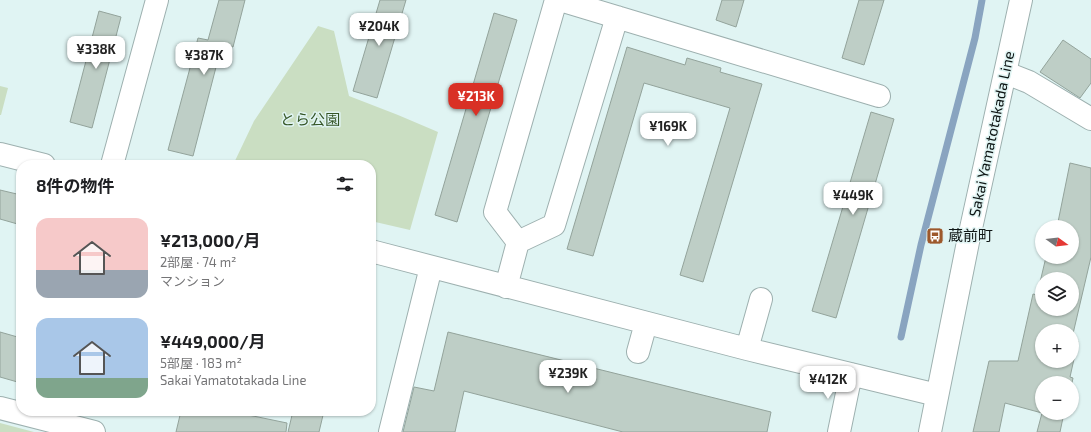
<!DOCTYPE html>
<html lang="ja">
<head>
<meta charset="utf-8">
<style>
	:root { --surface:#fff; --page:#f6f6f6; --text:#202124; --muted:#757577; --accent:#d93025 }
	body { margin:0; font-family:"Exo 2","Noto Sans JP",sans-serif; background:var(--page); color:var(--text); height:100vh; display:flex; flex-direction:column; font-size:15px; white-space:nowrap }
	* { box-sizing:border-box; margin:0 }
	p { font-size:13px; color:var(--muted) }
	.icon { flex:none; width:22px; height:22px; fill:none; stroke:currentColor; stroke-width:2; stroke-linecap:round; stroke-linejoin:round }
	.map { position:relative; flex:1; overflow:hidden }
	.side { position:absolute; left:16px; top:160px; width:360px; height:256px; display:flex; flex-direction:column; background:var(--surface); border-radius:16px; box-shadow:0 1px 3px #0004 }
	.side>* { flex:none }
	.needle { width:26px; rotate:105deg }
	.buttons { position:absolute; left:1035px; top:220px; display:grid; gap:8px }
	.buttons a { display:grid; place-items:center; width:44px; height:44px; border-radius:50%; background:var(--surface); box-shadow:0 1px 3px #0004; font-size:20px }
	.price { position:absolute; translate:-50% -34px; padding:0 9px; border-radius:8px; background:#fff; color:#222; font-size:13px; line-height:26px; filter:drop-shadow(0 1px 2px #0008) }
	.price::after { content:''; position:absolute; left:50%; top:24px; width:12px; height:9px; margin-left:-6px; background:inherit; clip-path:polygon(0 0,100% 0,50% 100%) }
	.price.active { background:var(--accent); color:#fff }
	ul { padding:0; list-style:none }
	li { display:flex; align-items:center; gap:12px; height:100px; padding:0 20px }
	li span { display:grid; place-items:center; flex:none; width:112px; height:80px; border-radius:12px; color:#555 }
	li>.icon { margin-inline-start:auto }
	span .icon { width:48px; height:48px; fill:#fffc; stroke-width:1 }
	li b { font-size:17px }
	h2 { display:flex; justify-content:space-between; align-items:center; height:48px; padding:0 20px; font-size:17px }
	.map>svg:first-child { display:block }
	.green { fill:#cadec2 }
	.lines { fill:none; stroke-linecap:round; stroke-linejoin:round }
	.stream { stroke:#89a4c0; stroke-width:7 }
	.building { fill:#becec6; stroke:#93a39b; fill-rule:evenodd }
	.minor-casing { stroke:#9db0af; stroke-width:24 }
	.major-casing { stroke:#9db0af; stroke-width:24 }
	.minor { stroke:#fff; stroke-width:22 }
	.major { stroke:#fff; stroke-width:22 }
	.labels { text-anchor:middle; stroke-width:3; stroke-linejoin:round; paint-order:stroke }
	.park-label { font-size:15px; fill:#365627; stroke:#e0f4f3 }
	.street-label { font-size:15px; fill:#0f1615; stroke:#e0f4f3 }
	.poi-label { font-size:15px; fill:#0f1615; stroke:#e0f4f3; text-anchor:start }
</style>
</head>
<body>
<div class="map">
<svg width="1091" height="432" viewBox="0 0 1091 432">
	<rect width="100%" height="100%" fill="#e0f4f3"/>
	<!-- green -->
	<path class="green" d="M318,26l16,5 15,65 49,19 40,17 -28,98 -39,-9v-56h-138l21,-44z
		M0,86l8,2 -7,27h-1z
		M0,423l34,9h-34z"/>
	<g class="lines">
		<!-- stream -->
		<path class="stream" d="M901,337l20,-92 54,-207 7,-38"/>
	</g>
	<!-- building -->
	<path class="building" d="M219,0h26l-12,47 -11,-3 -29,112 -25,-6 30,-112 10,2z
		M380,0h26l-29,98 -24,-7z
		M722,0h22l-8,27 -20,-7z
		M859,0h25l-20,65 -22,-7z
		M99,11l22,6 -29,111 -22,-6z
		M494,13l23,7 -60,202 -22,-7z
		M1063,40l28,19v24l-11,15 -40,-26z
		M627,47l58,18 2,-7 34,10 -1,4 42,12 -59,198 -23,-7 50,-167 -86,-25 -51,173 -26,-7z
		M871,112l23,7 -58,199 -24,-7z
		M1070,163l21,5v89l-19,81v-7h-30v30h30v-22l6,2 -8,36 3,1 -1,5h-30v30h22l-4,19h-23l5,-19 -37,-10 -6,29h-26l16,-71h29l15,-67 4,1 9,-38h26v-30h-15zM1042,279h30v30h-30z
		M0,190l21,5v30l-21,-6z
		M0,332l21,6v45l-21,-6z
		M448,332l323,80 -4,20h-144l-159,-41 -9,41h-52l11,-45 20,4z
		M181,411h48l58,12 -1,9h-110z
		M293,411h31l-5,21h-31z"/>
	<g class="lines">
		<!-- minor casing -->
		<g class="minor-casing">
			<path id="minor" d="M556,0l-61,212 23,30 36,-17 63,-208
				M560,0l319,96
				M1006,73l23,9 62,37
				M0,154l44,11
				M112,165l45,-165
				M371,251l376,98 190,46
				M506,287l12,-45
				M747,349l14,-50
				M638,352l8,-29
				M0,408l94,24
				M390,432l41,-165
				M839,432l12,-58"/>
		</g>
		<!-- major casing -->
		<g class="major-casing">
			<path id="major" d="M930,432l38,-190 53,-242"/>
		</g>
		<!-- minor -->
		<use href="#minor" class="minor"/>
		<!-- major -->
		<use href="#major" class="major"/>
	</g>
	<!-- icons -->
	<defs>
		<g id="bus-square" transform="scale(0.9)"><rect x="-9" y="-9" width="18" height="18" rx="4" fill="#9d582b" stroke="#e0f4f3"/><path d="M-5-6H5V4H4V6H2V4H-2V6H-4V4H-5ZM-3.5-4V0h7V-4ZM-3.5 1.2v1.5H-2V1.2ZM2 1.2v1.5H3.5V1.2Z" fill="#fff"/></g>
	</defs>
	<g fill-rule="evenodd">
		<use href="#bus-square" x="935" y="236"/>
	</g>
	<g class="labels">
		<!-- park labels -->
		<g class="park-label">
			<text x="310" y="125">とら公園</text>
		</g>
		<!-- street labels -->
		<g class="street-label">
			<text transform="translate(992 134) rotate(-78)" y="5">Sakai Yamatotakada Line</text>
		</g>
		<!-- poi labels -->
		<g class="poi-label">
			<text x="948" y="241">蔵前町</text>
		</g>
	</g>
</svg>
<div class="buttons">
<a><svg class="needle" viewBox="-14 -14 28 28"><path d="M0-13l5 13h-10z" fill="#e53935"/><path d="M0 13l5-13h-10z" fill="#757577"/></svg></a>
<a><svg class="icon" aria-label="layers" viewBox="0 0 24 24"><path d="M12 4l9 5-9 5-9-5zM3 14l9 5 9-5"/></svg></a>
<a>+</a>
<a>−</a>
</div>
<b class="price" style="left:379px;top:47px">¥204K</b>
<b class="price" style="left:96px;top:70px">¥338K</b>
<b class="price" style="left:204px;top:76px">¥387K</b>
<b class="price active" style="left:476px;top:117px">¥213K</b>
<b class="price" style="left:668px;top:147px">¥169K</b>
<b class="price" style="left:853px;top:216px">¥449K</b>
<b class="price" style="left:568px;top:394px">¥239K</b>
<b class="price" style="left:828px;top:400px">¥412K</b>
<section class="side">
<h2>8件の物件<svg class="icon" aria-label="filters" viewBox="0 0 24 24"><path d="M4 7h16M4 17h16"/><circle cx="9" cy="7" r="2"/><circle cx="15" cy="17" r="2"/></svg></h2>
<ul>
<li><span style="background:linear-gradient(#f6c9c9 65%,#9aa5b1 0)"><svg class="icon" aria-label="home" viewBox="0 0 24 24"><path d="M3 11l9-7 9 7M6 9v11h12V9"/></svg></span><div><b>¥213,000/月</b><p>2部屋 · 74 m²</p><p>マンション</p></div></li>
<li><span style="background:linear-gradient(#a9c7e8 75%,#7fa58c 0)"><svg class="icon" aria-label="home" viewBox="0 0 24 24"><path d="M3 11l9-7 9 7M6 9v11h12V9"/></svg></span><div><b>¥449,000/月</b><p>5部屋 · 183 m²</p><p>Sakai Yamatotakada Line</p></div></li>
</ul>
</section>
</div>
</body>
</html>
